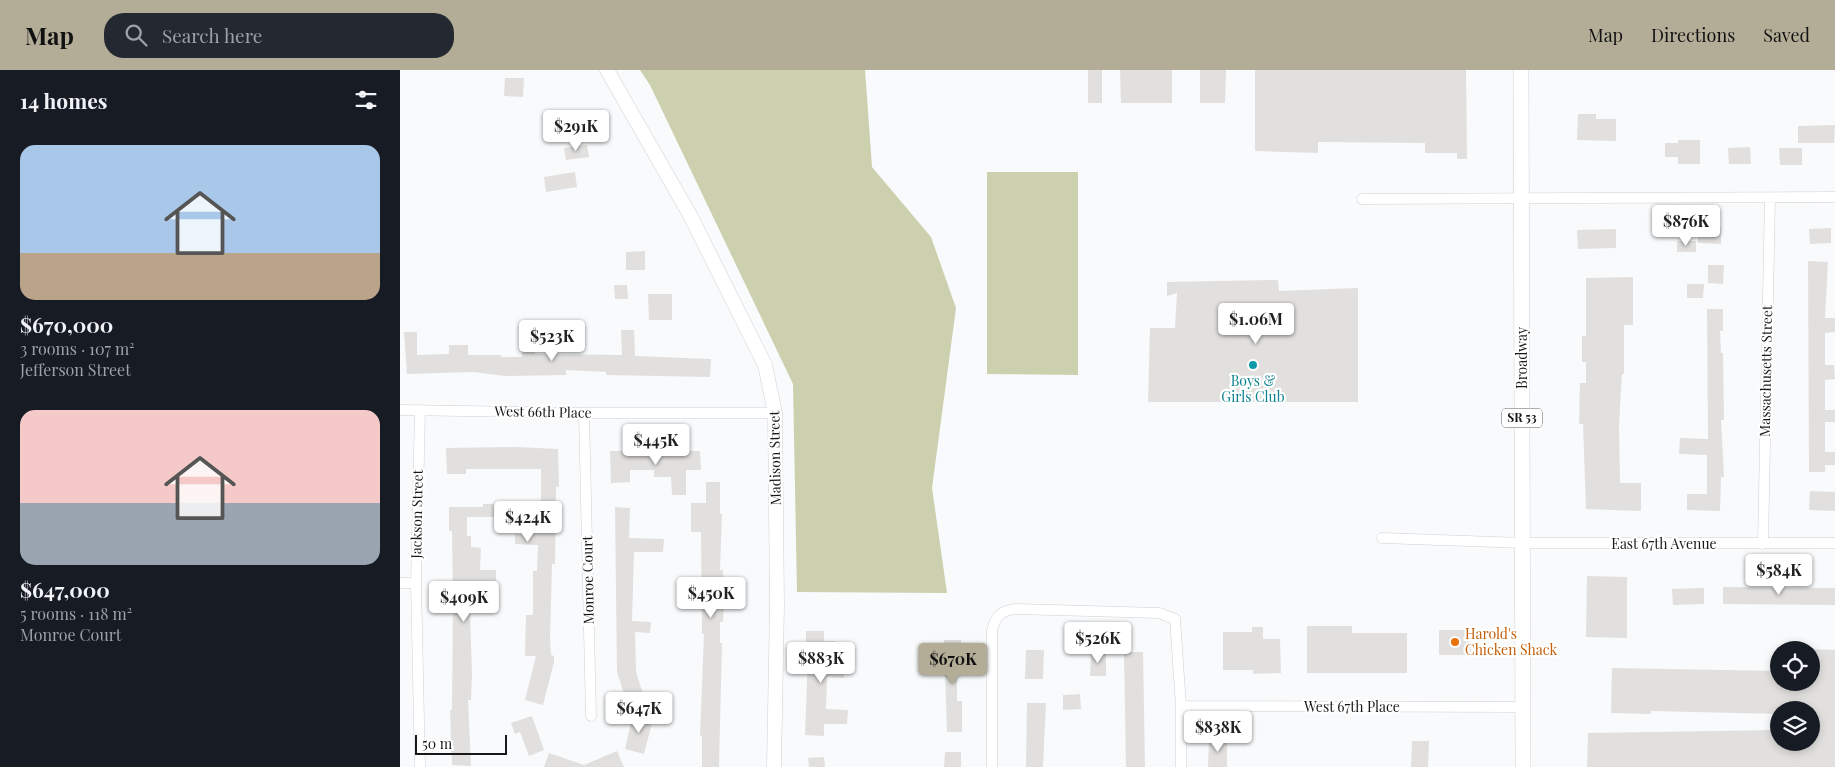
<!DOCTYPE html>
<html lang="en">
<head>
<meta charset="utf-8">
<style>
	:root { --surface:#171b24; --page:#242831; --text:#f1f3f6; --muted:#9ea1a6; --accent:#b3ac97 }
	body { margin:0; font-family:"Playfair Display",serif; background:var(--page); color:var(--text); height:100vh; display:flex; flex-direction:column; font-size:19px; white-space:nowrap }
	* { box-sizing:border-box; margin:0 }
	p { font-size:16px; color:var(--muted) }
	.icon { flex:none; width:28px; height:28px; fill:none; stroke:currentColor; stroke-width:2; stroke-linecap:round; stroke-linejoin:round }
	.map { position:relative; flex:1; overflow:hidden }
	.panel { display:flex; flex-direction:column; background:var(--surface); width:400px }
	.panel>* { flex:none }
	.buttons { position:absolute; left:1370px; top:571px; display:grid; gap:10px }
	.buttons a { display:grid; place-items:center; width:50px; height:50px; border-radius:50%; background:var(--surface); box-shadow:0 2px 8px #0003; font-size:25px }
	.scale { position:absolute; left:15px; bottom:12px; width:92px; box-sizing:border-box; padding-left:5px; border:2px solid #181819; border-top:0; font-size:14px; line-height:18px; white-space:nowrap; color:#181819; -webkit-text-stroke:4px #fff; paint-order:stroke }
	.price { position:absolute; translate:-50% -42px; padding:0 11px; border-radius:5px; background:#fff; color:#222; font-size:16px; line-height:32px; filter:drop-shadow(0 1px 2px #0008) }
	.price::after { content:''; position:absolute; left:50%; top:30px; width:15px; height:11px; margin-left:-8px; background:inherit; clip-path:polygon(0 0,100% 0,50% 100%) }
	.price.on { background:var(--accent); color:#111 }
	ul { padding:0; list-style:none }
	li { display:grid; align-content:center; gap:10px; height:265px; padding:0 20px }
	li span { display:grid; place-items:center; height:155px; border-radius:15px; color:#555 }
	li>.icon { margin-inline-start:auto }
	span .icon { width:90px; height:90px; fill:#fffc; stroke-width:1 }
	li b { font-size:21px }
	h2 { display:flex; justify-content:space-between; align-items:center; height:60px; padding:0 20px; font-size:21px }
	header { display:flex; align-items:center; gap:30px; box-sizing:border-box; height:70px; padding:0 25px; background:var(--accent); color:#111 }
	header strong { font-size:24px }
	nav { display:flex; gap:28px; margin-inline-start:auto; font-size:18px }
	.search { width:350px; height:45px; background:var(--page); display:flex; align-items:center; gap:12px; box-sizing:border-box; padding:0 18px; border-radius:20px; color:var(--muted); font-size:19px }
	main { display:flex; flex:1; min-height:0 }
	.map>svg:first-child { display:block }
	.green { fill:#ccd0af }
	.building { fill:#e1e0de }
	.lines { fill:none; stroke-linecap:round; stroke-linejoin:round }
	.street-casing { stroke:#cfd0d2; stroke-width:11 }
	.secondary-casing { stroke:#cfd0d2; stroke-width:15 }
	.primary-casing { stroke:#cfd0d2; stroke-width:16 }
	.street { stroke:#fff; stroke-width:10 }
	.secondary { stroke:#fff; stroke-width:14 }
	.primary { stroke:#fff; stroke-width:15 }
	.culture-dot { fill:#0f9aa8; stroke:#fff; stroke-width:2 }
	.food-dot { fill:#e8710a; stroke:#fff; stroke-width:2 }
	.labels { text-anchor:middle; stroke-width:4.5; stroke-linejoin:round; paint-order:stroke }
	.shield { fill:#fff; stroke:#5d5d5e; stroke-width:1 }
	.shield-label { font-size:12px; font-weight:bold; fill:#181819 }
	.street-label { font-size:14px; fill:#181819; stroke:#fff }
	.culture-label { font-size:14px; fill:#0d838f; stroke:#fff }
	.food-label { font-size:14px; fill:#c56008; stroke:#fff; text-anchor:start }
</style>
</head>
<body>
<header>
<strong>Map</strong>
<div class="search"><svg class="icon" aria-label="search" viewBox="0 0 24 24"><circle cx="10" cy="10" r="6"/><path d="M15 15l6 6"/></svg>Search here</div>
<nav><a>Map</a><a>Directions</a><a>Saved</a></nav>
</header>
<main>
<section class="panel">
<h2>14 homes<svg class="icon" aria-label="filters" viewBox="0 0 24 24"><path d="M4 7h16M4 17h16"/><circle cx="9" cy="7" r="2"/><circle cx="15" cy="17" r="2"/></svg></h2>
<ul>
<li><span style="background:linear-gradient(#a9c7e8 70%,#b9a48a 0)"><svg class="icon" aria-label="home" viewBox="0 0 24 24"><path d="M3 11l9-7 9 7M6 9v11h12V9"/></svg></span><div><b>$670,000</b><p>3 rooms · 107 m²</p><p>Jefferson Street</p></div></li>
<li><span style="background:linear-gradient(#f6c9c9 60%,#9aa5b1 0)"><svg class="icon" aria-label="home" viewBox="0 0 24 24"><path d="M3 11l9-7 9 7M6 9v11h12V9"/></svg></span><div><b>$647,000</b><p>5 rooms · 118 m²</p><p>Monroe Court</p></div></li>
</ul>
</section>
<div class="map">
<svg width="1435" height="697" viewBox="0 0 1435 697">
	<rect width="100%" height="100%" fill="#f8fafc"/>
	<!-- green -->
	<path class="green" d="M240,0h225l7,97 59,70 25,71 -24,180 15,105 -150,-1 -4,-208 -143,-299z
		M587,102h91v203l-91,-1z"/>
	<!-- building -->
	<path class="building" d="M688,0h14v33h-14z
		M720,0h52v33h-51z
		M800,0h26l-1,33h-25z
		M855,0h211l1,89h-10v-6h-32v-10l-107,-1v11l-63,-2z
		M105,8h19l-1,19 -19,-1z
		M1178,44h18v5h20v22l-39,-1z
		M1435,55l-1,18h-36v-17z
		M1278,70h22v24h-22v-7h-13v-14h13z
		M187,75l2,12 -23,3 -2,-12z
		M1350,77l1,17h-22l-1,-16z
		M1379,78h23v17h-22z
		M175,102l2,15 -31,5 -2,-15z
		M1298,157h23v17l-23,-1z
		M1431,158v15l-21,1 -1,-15z
		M1216,159v19l-38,1 -1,-19z
		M1277,171h19v11h-19z
		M245,181v19h-19v-18z
		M1408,191l20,1 -3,56h10v14l-10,1v32h9l1,14 -10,1v30h10v12h-10v30h10v13h-10v7h-16z
		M1308,195h16l-1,19 -15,-1z
		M1233,207v48h-9v49h-2l-3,51 1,58h21v28l-55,-2 -3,-85h-4l1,-41h6v-21h-4v-26h4v-58z
		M878,210l1,11 79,-3v114h-210l2,-74h25l2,-35 -10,3v-14z
		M1287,214h17l-1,14h-16z
		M214,215h13l1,14h-13z
		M248,224h24v26h-23z
		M1307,239h16v22h-3l1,22h2l1,67h-3l3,57h-3l-1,34 -33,-1v-16h20v-39l-28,-1 1,-16 28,1z
		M221,260h13l1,26 76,3 -1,18 -104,-2v-3l-40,-2v5l-61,1 -32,-4 -66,2 -3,-42h13v23l32,-1v-9h19v10h33v2h21l-1,-26h14v23l87,1z
		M117,377l41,2 1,38h-3l-1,77h-3l-2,74 1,17 3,1v6l-11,43 -18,-5 11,-44h-11l1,-41h7v-44h4l1,-26 -23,-1v-10l11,1 1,-24 10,1v-8h4v-35h-75v5h-19l-1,-26z
		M210,381h90l1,19h-15v25h-14l-1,-18h-17v-7h-24v12l-19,1z
		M306,412h14v32h2l-2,56h3l1,35 -1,17h-3v21h2l-3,124h-17v-31h-2l4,-102h-2l-1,-102h-10v-29h15z
		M1410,421l25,1v19l-26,-1z
		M83,434h15v13h-31v19h4v11l10,1 -1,22h16v13h-27l3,91 -1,26h-3l3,66 -19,-1 -2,-55h2l1,-112 -1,-67h-3v-24h34z
		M215,437l15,1 -1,30 35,1 -1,13h-29l-2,69 19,1 -1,11 -15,-1 1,40 10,32 -17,5 -12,-37z
		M1187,506l40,1v61l-41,-1z
		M1323,517l112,1v17l-112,-1z
		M1304,518v16l-31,1 -1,-16z
		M907,556h45v7h55v40h-100z
		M852,557h11v12h17l1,34 -28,1v-4h-30v-38h29z
		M1039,560h31l1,25h-32z
		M406,561h18v10h11v20h9v17l-17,-1 -1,32 22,1 -1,14h-23v12l-19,-1 3,-80h-2z
		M544,570h17v33h-4v28h5v31h-15z
		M1411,579l24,1v117h-248l1,-34 191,-3v12h35v-27h-3v-5h-32v4l-128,-3v3l-40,-1 1,-45 167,3v11h32z
		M626,580h18l-1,29h-18z
		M691,582h15v24h-16z
		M724,582h19l2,115h-19z
		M680,624l1,15 -18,1v-15z
		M627,633h19l-3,64h-17z
		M233,644l20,5 -9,35 -19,-5z
		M132,646l12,34 -15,6 -9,-24 -5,2 -4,-11z
		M809,669h18v28h-19z
		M1012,671h17l-1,26h-17z
		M217,681l7,16h-80l5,-14 35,12z
		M545,682h16v15h-17z
		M424,687l1,10h-16l-1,-9z"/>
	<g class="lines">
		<!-- street casing -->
		<g class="street-casing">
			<path id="street" d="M962,129l473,-2
				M0,340l184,3h191
				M184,343l7,303
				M982,468l141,5h312
				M1363,474l7,-346
				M0,513h16
				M781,636l342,1
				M20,697l-4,-184 4,-173
				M592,697v-136c3,-15 10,-21 24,-22l143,4 16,6 6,87v61"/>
		</g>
		<!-- secondary casing -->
		<g class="secondary-casing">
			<path id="secondary" d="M207,0l83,145 75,150 10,48 2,191 -3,163"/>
		</g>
		<!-- primary casing -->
		<g class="primary-casing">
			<path id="primary" d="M1121,0l2,697"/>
		</g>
		<!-- street -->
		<use href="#street" class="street"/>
		<!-- secondary -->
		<use href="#secondary" class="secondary"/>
		<!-- primary -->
		<use href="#primary" class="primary"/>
	</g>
	<!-- markers -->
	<circle class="culture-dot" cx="853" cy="295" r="5"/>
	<circle class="food-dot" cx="1055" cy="572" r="5"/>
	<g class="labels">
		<!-- shield labels -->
		<rect class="shield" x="1102" y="338.5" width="40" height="19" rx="4"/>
		<g class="shield-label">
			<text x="1122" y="352">SR 53</text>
		</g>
		<!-- street labels -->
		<g class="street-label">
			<text transform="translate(1122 288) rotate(-90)" y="5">Broadway</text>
			<text transform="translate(1366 301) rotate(-89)" y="5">Massachusetts Street</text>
			<text transform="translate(143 342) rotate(1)" y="5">West 66th Place</text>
			<text transform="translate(375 388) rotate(-91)" y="5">Madison Street</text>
			<text transform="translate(17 444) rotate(-89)" y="5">Jackson Street</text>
			<text x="1264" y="479">East 67th Avenue</text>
			<text transform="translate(188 510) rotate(-91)" y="5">Monroe Court</text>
			<text x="952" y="642">West 67th Place</text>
		</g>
		<!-- culture labels -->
		<g class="culture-label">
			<text x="853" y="316">Boys &amp;<tspan x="853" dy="16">Girls Club</tspan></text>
		</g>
		<!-- food labels -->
		<g class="food-label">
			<text x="1065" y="569">Harold's<tspan x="1065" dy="16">Chicken Shack</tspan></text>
		</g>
	</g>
</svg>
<div class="buttons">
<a><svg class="icon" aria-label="locate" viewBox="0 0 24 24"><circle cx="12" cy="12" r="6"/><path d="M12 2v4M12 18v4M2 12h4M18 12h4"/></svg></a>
<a><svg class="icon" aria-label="layers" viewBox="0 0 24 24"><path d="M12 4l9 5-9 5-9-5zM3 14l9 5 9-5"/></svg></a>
</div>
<div class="scale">50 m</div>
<b class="price" style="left:176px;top:82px">$291K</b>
<b class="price" style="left:1286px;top:177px">$876K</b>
<b class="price" style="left:856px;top:275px">$1.06M</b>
<b class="price" style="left:152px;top:292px">$523K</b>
<b class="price" style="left:256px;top:396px">$445K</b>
<b class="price" style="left:128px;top:473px">$424K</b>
<b class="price" style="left:1379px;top:526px">$584K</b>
<b class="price" style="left:311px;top:549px">$450K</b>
<b class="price" style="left:64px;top:553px">$409K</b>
<b class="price" style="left:698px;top:594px">$526K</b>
<b class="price" style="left:421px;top:614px">$883K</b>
<b class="price on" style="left:553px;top:615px">$670K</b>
<b class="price" style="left:239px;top:664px">$647K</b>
<b class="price" style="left:818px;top:683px">$838K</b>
</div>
</main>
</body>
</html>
